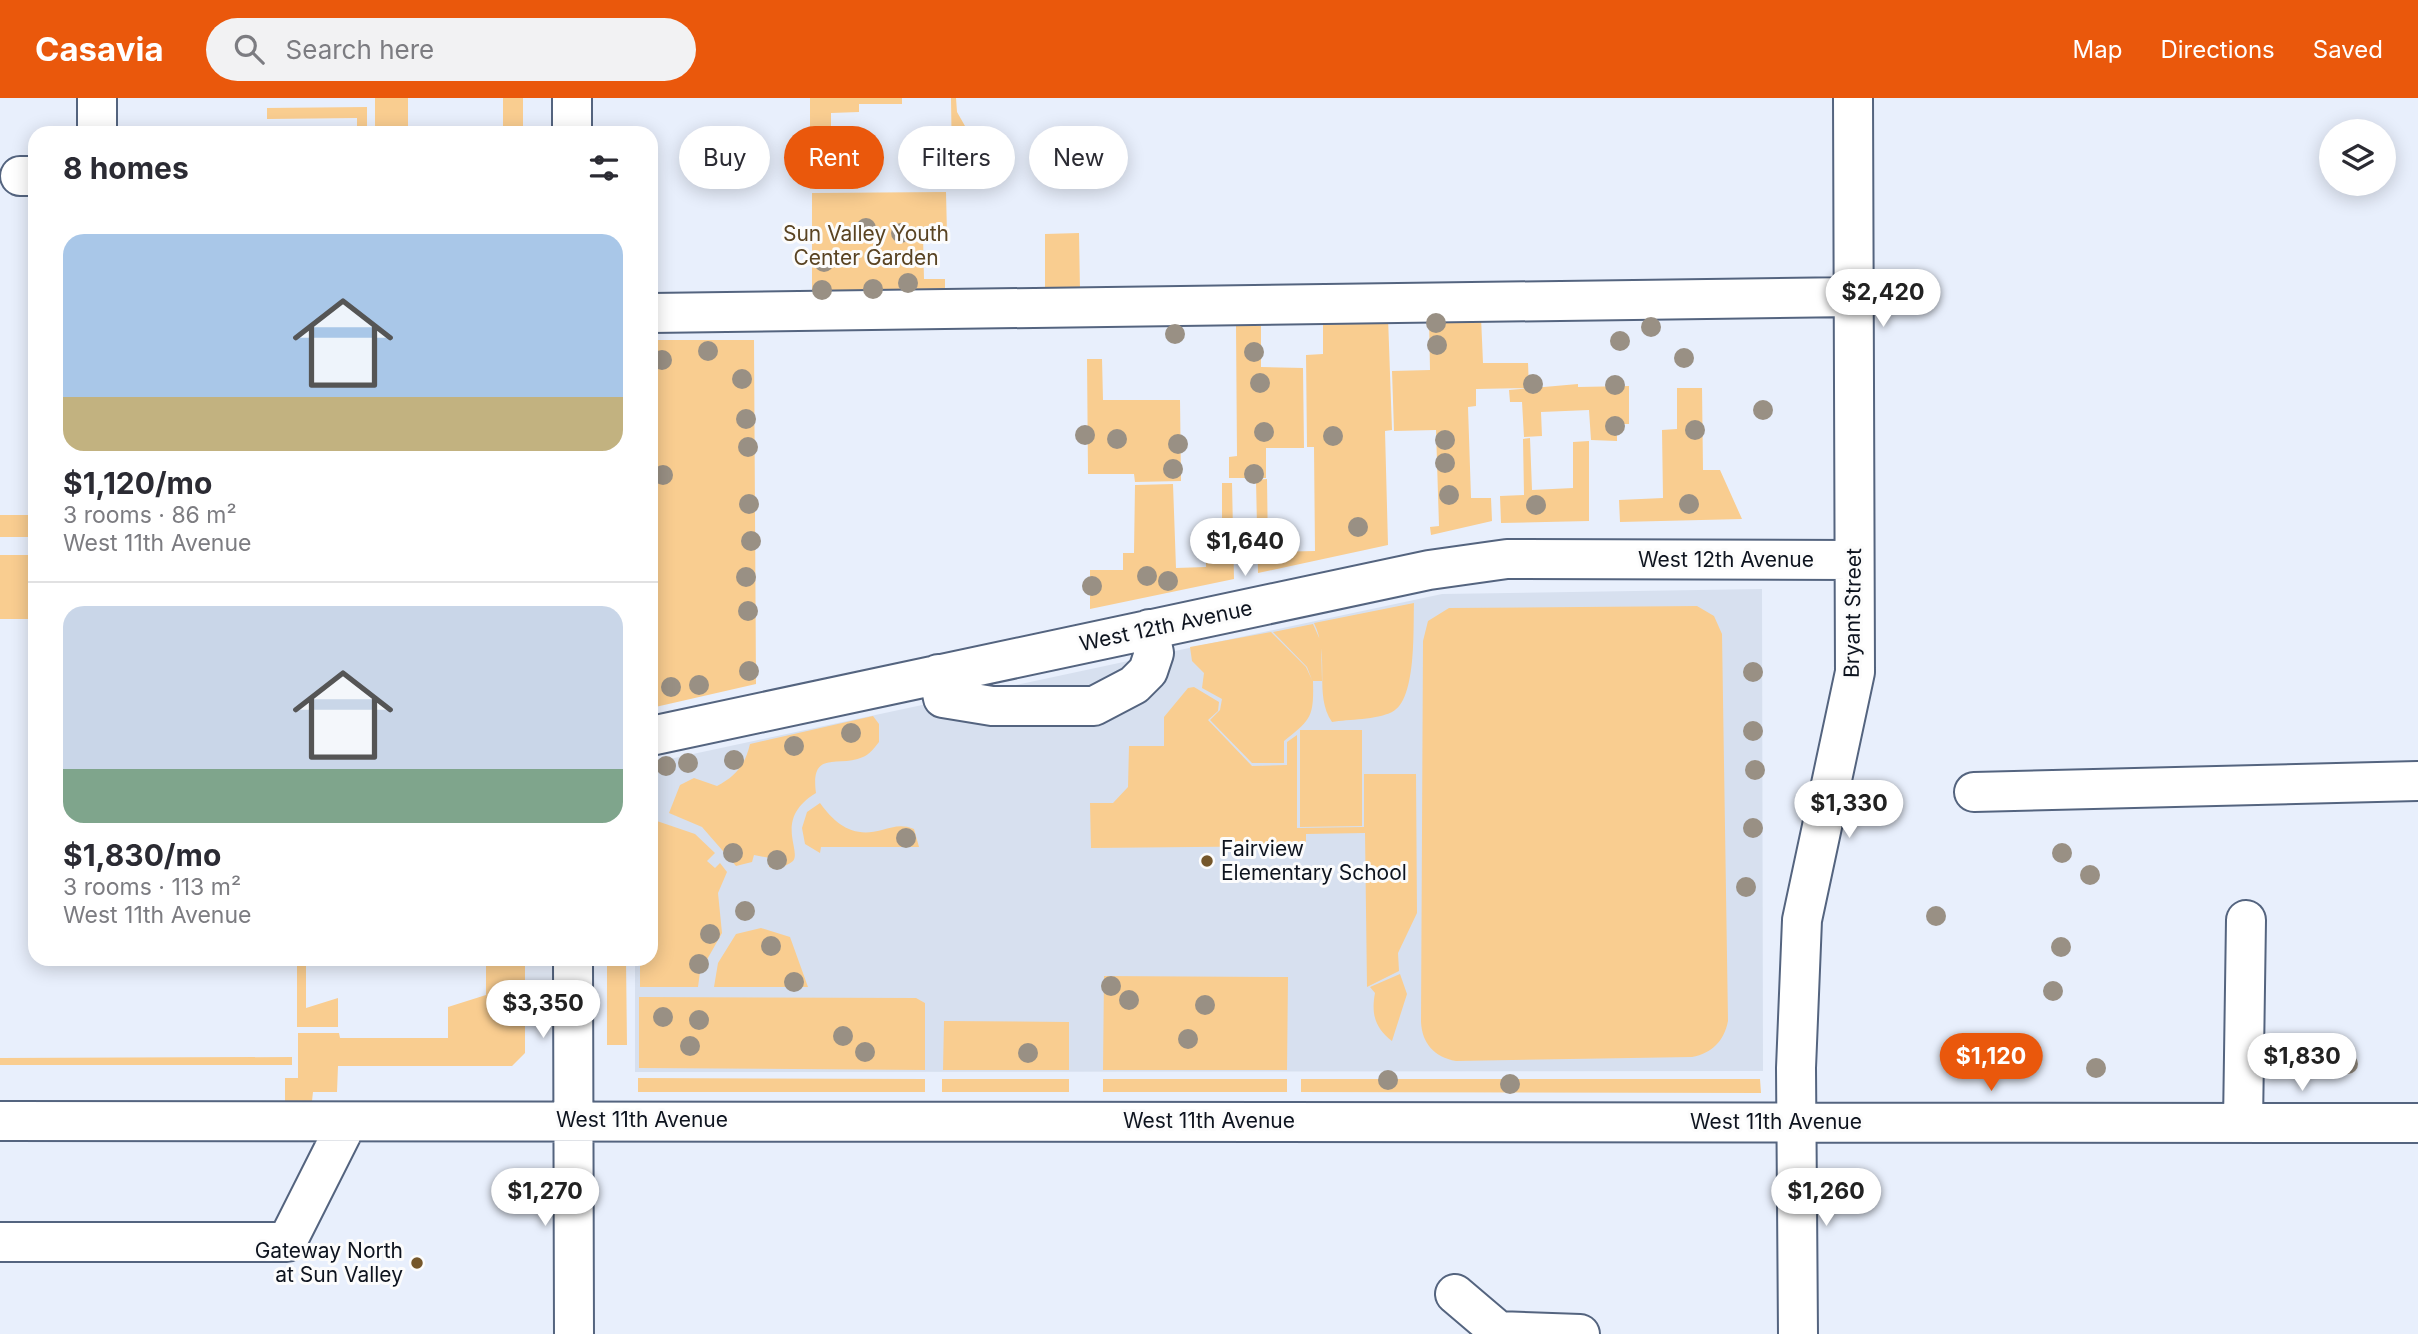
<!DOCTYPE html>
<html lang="en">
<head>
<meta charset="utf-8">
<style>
	:root { --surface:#fff; --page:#f2f2f3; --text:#2b2b33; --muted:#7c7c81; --line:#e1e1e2; --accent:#ea580c }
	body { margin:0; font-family:Inter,sans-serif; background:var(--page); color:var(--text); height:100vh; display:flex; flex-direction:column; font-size:26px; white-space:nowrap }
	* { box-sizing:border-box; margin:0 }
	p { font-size:23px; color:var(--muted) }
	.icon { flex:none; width:38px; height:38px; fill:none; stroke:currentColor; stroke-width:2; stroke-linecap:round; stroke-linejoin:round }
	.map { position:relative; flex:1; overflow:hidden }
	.drawer { position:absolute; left:28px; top:28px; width:630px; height:840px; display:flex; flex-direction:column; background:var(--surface); border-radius:21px; box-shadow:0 4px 18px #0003 }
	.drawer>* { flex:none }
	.top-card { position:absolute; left:679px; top:28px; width:665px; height:63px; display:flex; gap:14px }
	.buttons { position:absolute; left:2319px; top:21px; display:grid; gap:14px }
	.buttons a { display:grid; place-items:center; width:77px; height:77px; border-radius:50%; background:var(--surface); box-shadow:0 4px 18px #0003; font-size:35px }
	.price { position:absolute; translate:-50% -60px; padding:0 16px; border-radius:24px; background:#fff; color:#222; font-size:23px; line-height:46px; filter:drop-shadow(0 2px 4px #0008) }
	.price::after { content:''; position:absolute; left:50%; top:42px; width:21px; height:16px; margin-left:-10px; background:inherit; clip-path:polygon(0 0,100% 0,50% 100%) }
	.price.active { background:var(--accent); color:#fff }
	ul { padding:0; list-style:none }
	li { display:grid; align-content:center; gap:14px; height:371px; padding:0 35px }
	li+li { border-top:2px solid var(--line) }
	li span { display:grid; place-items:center; height:217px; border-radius:21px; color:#555 }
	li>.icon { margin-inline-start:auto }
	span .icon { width:126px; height:126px; fill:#fffc; stroke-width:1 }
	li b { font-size:30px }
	h2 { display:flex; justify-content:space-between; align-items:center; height:84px; padding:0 35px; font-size:30px }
	.tag { padding:0 24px; border-radius:32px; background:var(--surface); box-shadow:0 4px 18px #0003; font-size:24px; line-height:63px }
	.tag.active { background:var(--accent); color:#fff }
	header { display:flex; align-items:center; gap:42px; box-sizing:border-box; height:98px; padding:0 35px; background:var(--accent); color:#fff }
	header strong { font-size:33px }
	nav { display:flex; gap:38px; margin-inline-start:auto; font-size:24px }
	.search { width:490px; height:63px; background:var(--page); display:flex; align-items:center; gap:18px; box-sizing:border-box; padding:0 24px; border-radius:38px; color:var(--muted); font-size:26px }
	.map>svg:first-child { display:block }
	.built { fill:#d7e0ef }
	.green { fill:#f9cd90 }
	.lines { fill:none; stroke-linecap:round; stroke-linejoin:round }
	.minor-casing { stroke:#54647f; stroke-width:42 }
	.minor { stroke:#fff; stroke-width:38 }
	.tree { fill:#999084 }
	.poi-dot { fill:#75572b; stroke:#fcfcfc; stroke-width:2.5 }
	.labels { text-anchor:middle; stroke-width:6; stroke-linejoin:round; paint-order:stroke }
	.park-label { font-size:21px; fill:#594322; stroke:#fcfcfc }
	.street-label { font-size:21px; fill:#0e141f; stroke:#fcfcfc }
	.poi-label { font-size:21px; fill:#0e141f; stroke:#fcfcfc; text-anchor:start }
</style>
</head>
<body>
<header>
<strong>Casavia</strong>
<div class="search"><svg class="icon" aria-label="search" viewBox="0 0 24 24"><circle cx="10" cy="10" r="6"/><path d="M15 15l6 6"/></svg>Search here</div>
<nav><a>Map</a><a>Directions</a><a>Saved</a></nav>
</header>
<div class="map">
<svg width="2418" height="1236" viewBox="0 0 2418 1236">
	<rect width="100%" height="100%" fill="#e8effc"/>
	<!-- built -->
	<path class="built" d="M1762,491l1,482 -1128,1v-113h16v-196l791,-169z"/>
	<!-- green -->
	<path class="green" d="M375,0h33v35h-33z
		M503,0h20v35h-20z
		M810,0h92v6h-43v8l-28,1v57h27v19h-48z
		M951,0h5l1,14 20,35 -11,18 -14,1z
		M367,9v26h-10v-15l-90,1v-11z
		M946,94l1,42 -24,1 1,44h21v19l-133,1v-106z
		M1079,135l1,57h-35v-56z
		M1388,219l4,113 -7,1 3,114 -130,28 -2,-93 11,-1 1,73 47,-1 -1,-104h-7l-1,-92 17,-1v-36z
		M1481,219l2,46h45l1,25 -53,1v17l-8,1 3,91h20l1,23 -61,14 -1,-8 9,-1 -3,-96 -42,1 -2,-60 38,-1 -1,-52z
		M1236,228h25v41l42,1 1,80h-38v30h-37v-21l8,-1z
		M651,242h103l2,344 -105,24z
		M1087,261h15l1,41h77l1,81 -46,1 -1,-8h-46z
		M1578,286v3l51,-1v38h-12v17l-26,-1 -2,-30 -48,2 1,24 -18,1 -2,-35h-12l-1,-12z
		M1677,290h25l1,82h17l22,49 -122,3 -1,-22 44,-2 -1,-68 15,-1z
		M1530,340l2,52 41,-2v-46l16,-1v80l-88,2 -1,-27 24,-1 -1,-56z
		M1222,385h10l2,96 -144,30v-39h33v-17h11l1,-68 38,-1 3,84 30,-1v-14l16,-1z
		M0,417h35v22h-35z
		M0,457h35v64h-35z
		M1414,505c-1,25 3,97 -22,109 -16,8 -43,7 -60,10 -19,-28 -1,-64 -18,-99z
		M1697,508l17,10 8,18 6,387c-4,20 -16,32 -36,36l-236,4c-22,-4 -34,-18 -35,-39l2,-381 5,-20 21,-13z
		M1313,526l8,18 1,39h-9c1,36 -2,39 -29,60v22h-32l-42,-43 10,-10 2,-11 -20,-11 2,-15 -12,-12 -2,-14 81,-15 35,35 6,13 -5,-13 -34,-35z
		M1194,589l25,15 -1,9 -10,9 44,46 35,-1v-23l10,-7v93l67,-1v-53h52l1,139 -19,40 1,18 -32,16 -2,-154 -59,1v12l-215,2 -1,-45h23l15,-16 1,-41h35v-29l24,-29z
		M873,618l6,8v18c-4,5 -10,13 -16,15 -25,11 -53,-8 -47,36 -43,26 -14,57 -23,68 -3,3 -11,6 -15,8l-9,-2 1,-9 -16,-3 -2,7 -16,4 -34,-39 -33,-14 11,-28 14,-7 23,8c19,-10 28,-21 33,-42z
		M1300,632h62v96l-62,1z
		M820,705c16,22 33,35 62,27 12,-3 19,-6 32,-1l5,18h-98l-1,6 -15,-9 -3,-16 5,-16z
		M651,721l44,15 20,19 -8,8 8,7 5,-5 7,9 -9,21 4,40 -22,39 -2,15h-58v-28h11z
		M761,830l29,9 18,50h-94l4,-24 18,-29z
		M297,861h9v49l32,-10v29h-41z
		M486,861h39v94l-13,13h-174l-1,26h-24l-1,9h-27v-23h13v-45h41l1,5h108v-31l38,-12z
		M607,861h19l1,86h-20z
		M1400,876l7,20 -15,47c-17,-13 -21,-27 -17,-48l-5,-6z
		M1104,878l184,1 -1,93h-184z
		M639,899l277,1 9,5v67l-286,-2z
		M944,923l125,1v48h-126z
		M292,959v8h-292v-7z
		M638,980l287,1v13h-287z
		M942,981h127v13h-127z
		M1103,981h184v13h-184z
		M1301,981h459l1,14 -460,-1z"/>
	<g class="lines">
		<!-- minor casing -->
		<g class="minor-casing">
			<path id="minor" d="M97,0v35
				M572,0v35
				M20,78h15
				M651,215l1202,-16
				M938,576l5,24 49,8h102l40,-21 14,-14 6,-18 -5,-24
				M651,638l778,-166 78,-11 347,1
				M1974,694l444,-11
				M573,861l1,375
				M0,1023l2418,2
				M2243,1025l3,-203
				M0,1144h287l60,-119
				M1455,1196l47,40
				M1498,1233l82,3
				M1798,1236l-2,-266 6,-148 53,-248 -2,-574"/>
		</g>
		<!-- minor -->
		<use href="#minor" class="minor"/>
	</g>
	<!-- trees -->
	<g class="tree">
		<circle cx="817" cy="38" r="10"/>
		<circle cx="866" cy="130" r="10"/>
		<circle cx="901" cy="135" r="10"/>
		<circle cx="824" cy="164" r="10"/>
		<circle cx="908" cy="185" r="10"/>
		<circle cx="873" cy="191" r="10"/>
		<circle cx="822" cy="192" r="10"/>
		<circle cx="1436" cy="225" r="10"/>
		<circle cx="1651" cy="229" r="10"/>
		<circle cx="1175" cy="236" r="10"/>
		<circle cx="1620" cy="243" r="10"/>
		<circle cx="1437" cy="247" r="10"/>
		<circle cx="708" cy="253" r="10"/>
		<circle cx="1254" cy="254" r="10"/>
		<circle cx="1684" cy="260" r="10"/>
		<circle cx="662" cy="262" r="10"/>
		<circle cx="742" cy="281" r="10"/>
		<circle cx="1260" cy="285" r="10"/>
		<circle cx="1533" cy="286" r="10"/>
		<circle cx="1615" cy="287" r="10"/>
		<circle cx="1763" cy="312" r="10"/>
		<circle cx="746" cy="321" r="10"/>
		<circle cx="1615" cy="328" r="10"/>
		<circle cx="1695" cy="332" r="10"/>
		<circle cx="1264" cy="334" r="10"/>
		<circle cx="1085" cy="337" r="10"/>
		<circle cx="1333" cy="338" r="10"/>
		<circle cx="1117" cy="341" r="10"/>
		<circle cx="1445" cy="342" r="10"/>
		<circle cx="1178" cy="346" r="10"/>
		<circle cx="748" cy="349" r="10"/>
		<circle cx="1445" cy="365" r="10"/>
		<circle cx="1173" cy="371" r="10"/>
		<circle cx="1254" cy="376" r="10"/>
		<circle cx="663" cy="377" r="10"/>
		<circle cx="1449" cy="397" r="10"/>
		<circle cx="749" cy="406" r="10"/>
		<circle cx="1689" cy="406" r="10"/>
		<circle cx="1536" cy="407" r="10"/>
		<circle cx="1358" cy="429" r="10"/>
		<circle cx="1227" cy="432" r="10"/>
		<circle cx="751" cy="443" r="10"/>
		<circle cx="1147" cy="478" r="10"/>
		<circle cx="746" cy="479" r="10"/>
		<circle cx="1168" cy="483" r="10"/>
		<circle cx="1092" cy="488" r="10"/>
		<circle cx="748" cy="513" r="10"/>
		<circle cx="749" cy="573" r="10"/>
		<circle cx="1753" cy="574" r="10"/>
		<circle cx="699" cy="587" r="10"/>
		<circle cx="671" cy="589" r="10"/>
		<circle cx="1753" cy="633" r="10"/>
		<circle cx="851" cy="635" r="10"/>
		<circle cx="794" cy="648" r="10"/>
		<circle cx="734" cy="662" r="10"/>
		<circle cx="688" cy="665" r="10"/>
		<circle cx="666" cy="668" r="10"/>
		<circle cx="1755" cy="672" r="10"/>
		<circle cx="1753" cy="730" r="10"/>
		<circle cx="906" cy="740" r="10"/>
		<circle cx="733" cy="755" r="10"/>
		<circle cx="2062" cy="755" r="10"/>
		<circle cx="777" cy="762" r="10"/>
		<circle cx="2090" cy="777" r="10"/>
		<circle cx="1746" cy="789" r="10"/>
		<circle cx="745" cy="813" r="10"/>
		<circle cx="1936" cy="818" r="10"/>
		<circle cx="710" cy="836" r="10"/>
		<circle cx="771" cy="848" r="10"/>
		<circle cx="2061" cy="849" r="10"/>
		<circle cx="699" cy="866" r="10"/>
		<circle cx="794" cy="884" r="10"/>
		<circle cx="1111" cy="888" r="10"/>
		<circle cx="2053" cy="893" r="10"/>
		<circle cx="1129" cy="902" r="10"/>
		<circle cx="1205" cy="907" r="10"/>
		<circle cx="663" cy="919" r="10"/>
		<circle cx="699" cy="922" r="10"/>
		<circle cx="843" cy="938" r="10"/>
		<circle cx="1188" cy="941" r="10"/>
		<circle cx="690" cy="948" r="10"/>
		<circle cx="865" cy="954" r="10"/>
		<circle cx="1028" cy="955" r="10"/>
		<circle cx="2310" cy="965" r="10"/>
		<circle cx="2348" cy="966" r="10"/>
		<circle cx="2096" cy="970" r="10"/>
		<circle cx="1388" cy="982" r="10"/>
		<circle cx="1510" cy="986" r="10"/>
	</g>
	<!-- markers -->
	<g class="poi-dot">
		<circle cx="1207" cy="763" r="7"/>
		<circle cx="417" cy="1165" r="7"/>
	</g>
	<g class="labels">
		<!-- park labels -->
		<g class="park-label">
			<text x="866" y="143">Sun Valley Youth<tspan x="866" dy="24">Center Garden</tspan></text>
		</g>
		<!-- street labels -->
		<g class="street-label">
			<text x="1726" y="469">West 12th Avenue</text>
			<text transform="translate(1853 515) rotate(-89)" y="7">Bryant Street</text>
			<text transform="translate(1166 528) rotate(-12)" y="7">West 12th Avenue</text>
			<text x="642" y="1029">West 11th Avenue</text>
			<text x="1209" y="1030">West 11th Avenue</text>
			<text x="1776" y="1031">West 11th Avenue</text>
		</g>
		<!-- poi labels -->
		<g class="poi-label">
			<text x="1221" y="758">Fairview<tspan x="1221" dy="24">Elementary School</tspan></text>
			<text x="403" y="1160" text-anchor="end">Gateway North<tspan x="403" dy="24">at Sun Valley</tspan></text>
		</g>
	</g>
</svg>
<div class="buttons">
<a><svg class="icon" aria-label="layers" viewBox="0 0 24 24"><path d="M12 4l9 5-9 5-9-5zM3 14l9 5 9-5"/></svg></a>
</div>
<b class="price" style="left:1883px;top:231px">$2,420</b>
<b class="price" style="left:1245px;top:480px">$1,640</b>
<b class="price" style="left:1849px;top:742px">$1,330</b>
<b class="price" style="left:543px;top:942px">$3,350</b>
<b class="price active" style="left:1991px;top:995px">$1,120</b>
<b class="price" style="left:2302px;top:995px">$1,830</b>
<b class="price" style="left:545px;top:1130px">$1,270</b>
<b class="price" style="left:1826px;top:1130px">$1,260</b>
<div class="top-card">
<a class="tag">Buy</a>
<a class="tag active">Rent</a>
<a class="tag">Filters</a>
<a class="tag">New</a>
</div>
<section class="drawer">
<h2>8 homes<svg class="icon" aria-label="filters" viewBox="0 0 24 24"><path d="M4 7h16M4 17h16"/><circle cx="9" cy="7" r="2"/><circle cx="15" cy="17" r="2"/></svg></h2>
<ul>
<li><span style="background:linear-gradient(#a9c7e8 75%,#c2b280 0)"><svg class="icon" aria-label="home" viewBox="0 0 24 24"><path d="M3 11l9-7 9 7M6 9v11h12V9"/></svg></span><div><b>$1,120/mo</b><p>3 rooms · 86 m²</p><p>West 11th Avenue</p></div></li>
<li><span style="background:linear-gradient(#c9d6e8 75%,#7fa58c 0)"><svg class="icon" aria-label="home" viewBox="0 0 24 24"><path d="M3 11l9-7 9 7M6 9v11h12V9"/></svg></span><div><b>$1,830/mo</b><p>3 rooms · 113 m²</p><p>West 11th Avenue</p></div></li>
</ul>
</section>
</div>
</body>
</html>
